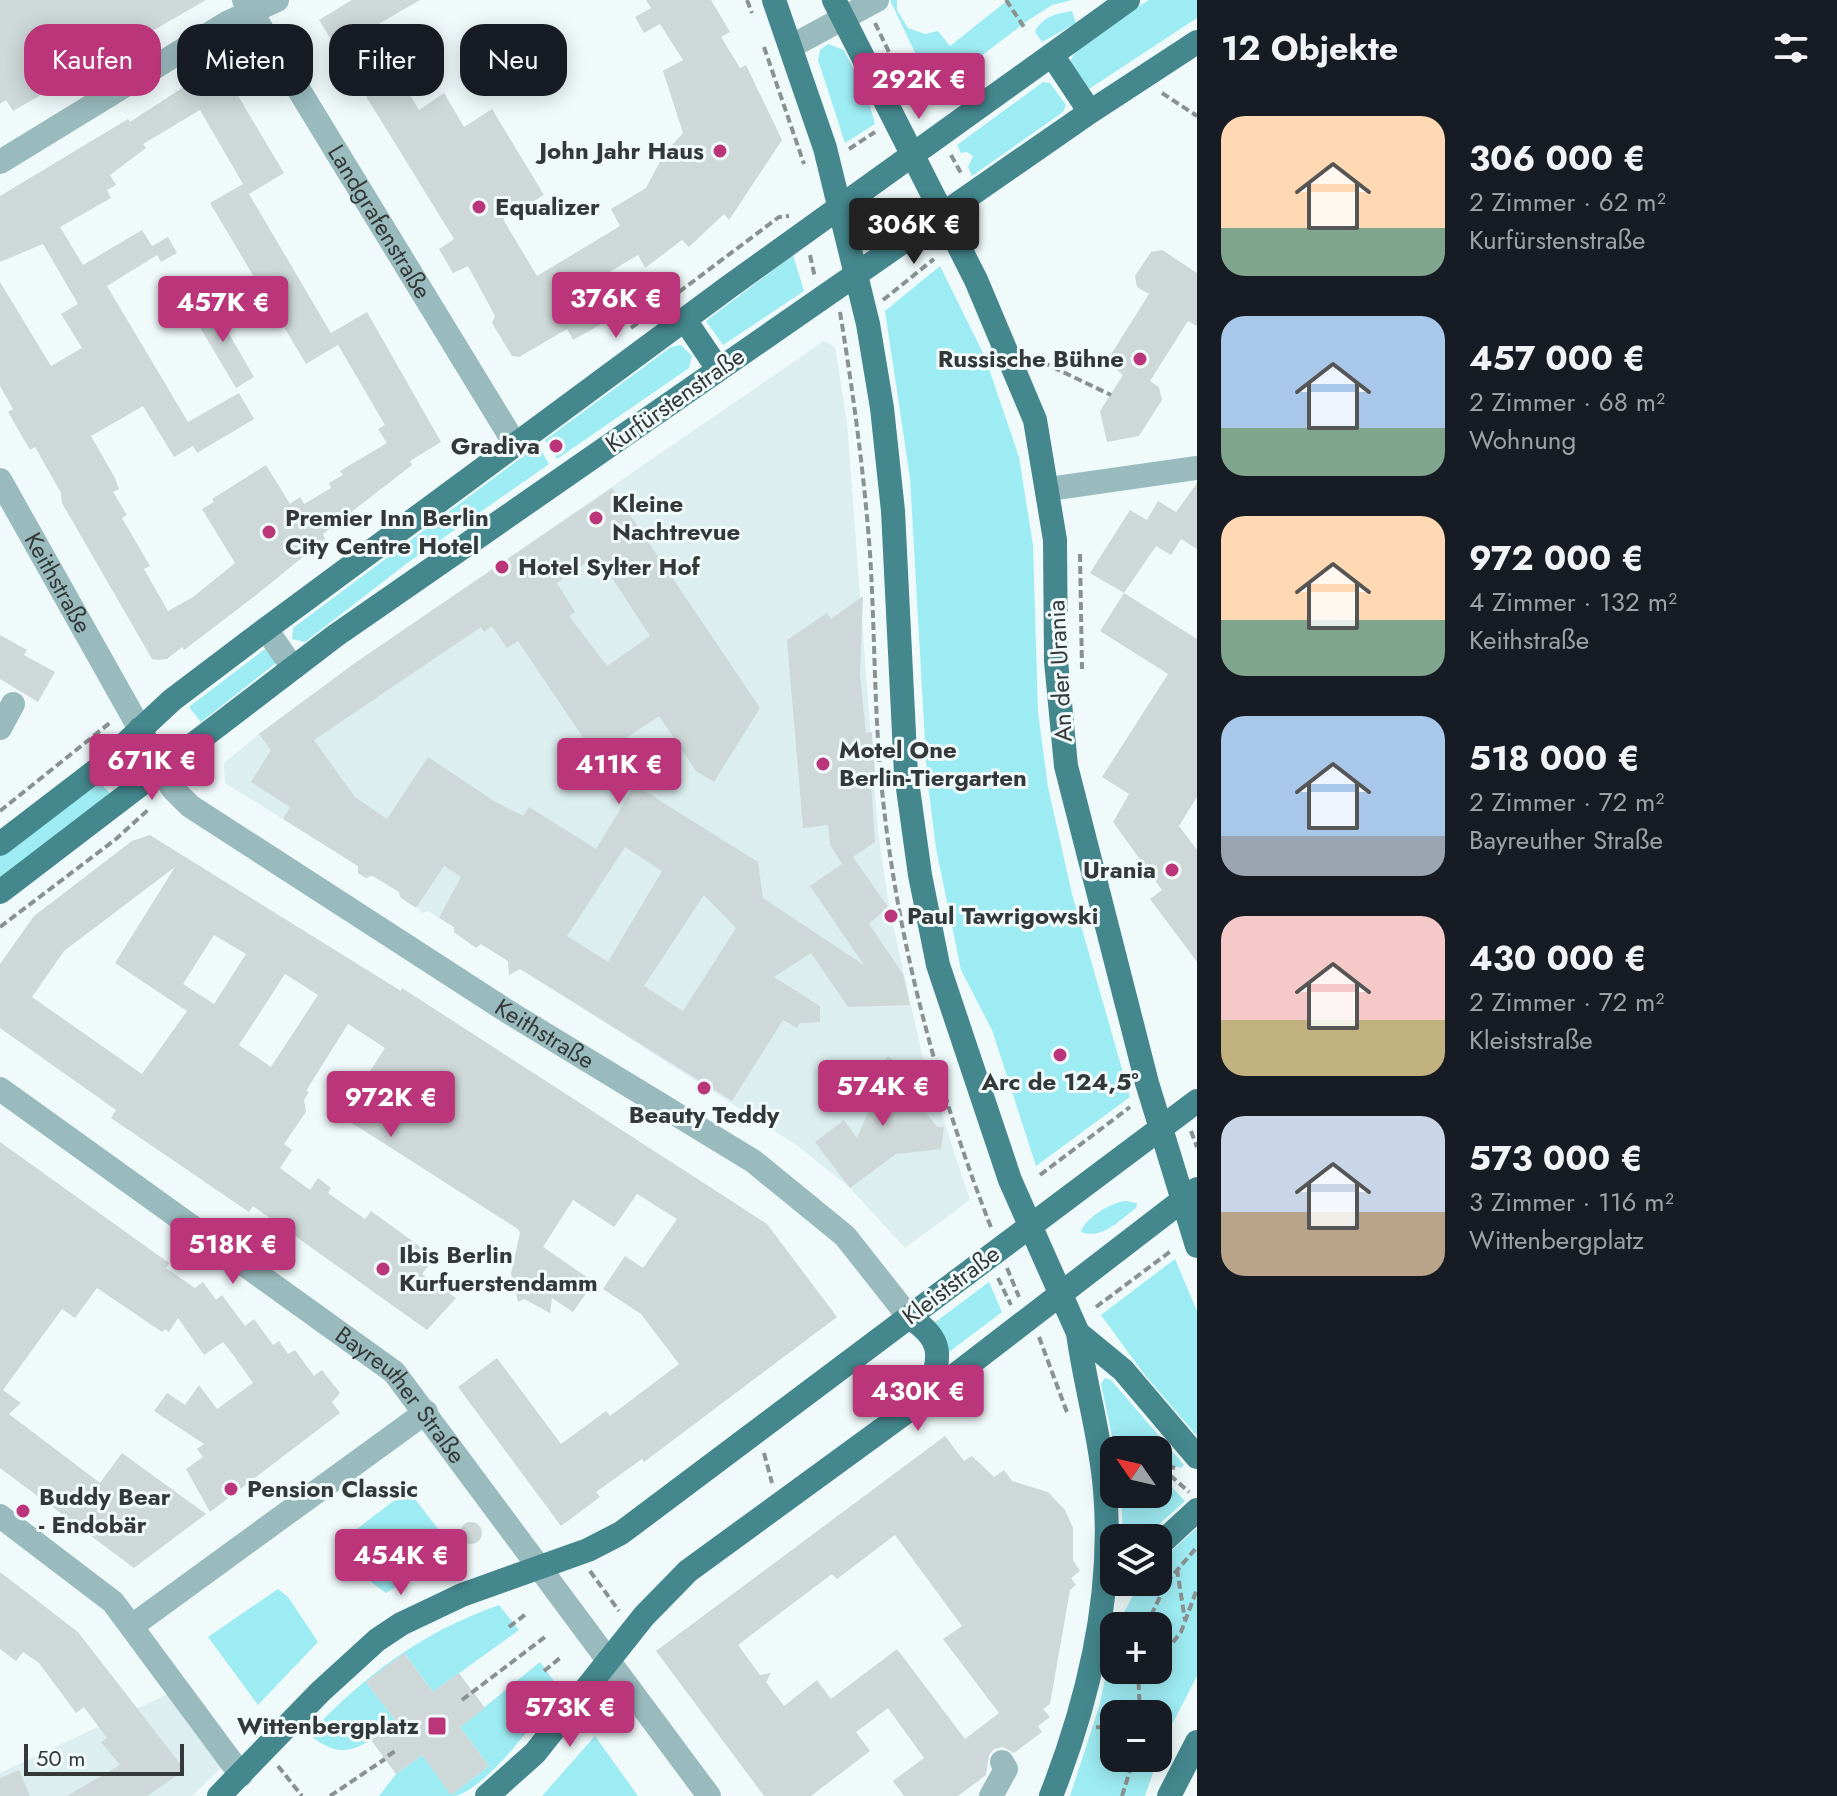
<!DOCTYPE html>
<html lang="de">
<head>
<meta charset="utf-8">
<style>
	:root { --surface:#171b24; --page:#242831; --text:#f1f3f6; --muted:#9ea1a6; --accent:#ba3579 }
	body { margin:0; font-family:Jost,sans-serif; background:var(--page); color:var(--text); height:100vh; display:flex; flex-direction:column; font-size:30px; white-space:nowrap }
	* { box-sizing:border-box; margin:0 }
	p { font-size:26px; color:var(--muted) }
	.icon { flex:none; width:44px; height:44px; fill:none; stroke:currentColor; stroke-width:2; stroke-linecap:round; stroke-linejoin:round }
	.map { position:relative; flex:1; overflow:hidden }
	.drawer { display:flex; flex-direction:column; background:var(--surface); width:640px }
	.drawer>* { flex:none }
	.hud { position:absolute; left:24px; top:24px; width:760px; height:72px; display:flex; gap:16px }
	.needle { width:52px; rotate:304deg }
	.fabs { position:absolute; left:1100px; top:1436px; display:grid; gap:16px }
	.fabs a { display:grid; place-items:center; width:72px; height:72px; border-radius:16px; background:var(--surface); box-shadow:0 4px 20px #0003; font-size:40px }
	.scale { position:absolute; left:24px; bottom:20px; width:160px; box-sizing:border-box; padding-left:8px; border:4px solid #343838; border-top:0; font-size:22px; line-height:28px; white-space:nowrap; color:#343838; -webkit-text-stroke:6px #f0fafb; paint-order:stroke }
	.price { position:absolute; translate:-50% -68px; padding:0 18px; border-radius:8px; background:var(--accent); color:#fff; font-size:26px; line-height:52px; filter:drop-shadow(0 2px 4px #0008) }
	.price::after { content:''; position:absolute; left:50%; top:48px; width:24px; height:18px; margin-left:-12px; background:inherit; clip-path:polygon(0 0,100% 0,50% 100%) }
	.price.current { background:#222; color:#fff }
	ul { padding:0; list-style:none }
	li { display:flex; align-items:center; gap:24px; height:200px; padding:0 24px }
	li span { display:grid; place-items:center; flex:none; width:224px; height:160px; border-radius:24px; color:#555 }
	li>.icon { margin-inline-start:auto }
	span .icon { width:96px; height:96px; fill:#fffc; stroke-width:1 }
	li b { font-size:34px }
	h2 { display:flex; justify-content:space-between; align-items:center; height:96px; padding:0 24px; font-size:34px }
	.pill { padding:0 28px; border-radius:24px; background:var(--surface); box-shadow:0 4px 20px #0003; font-size:28px; line-height:72px }
	.pill.current { background:var(--accent); color:#fff }
	main { display:flex; flex:1; min-height:0 }
	.map>svg:first-child { display:block }
	.built { fill:#dceeef }
	.green { fill:#9eecf3; fill-rule:evenodd }
	.building { fill:#ced8d8; fill-rule:evenodd }
	.lines { fill:none; stroke-linecap:round; stroke-linejoin:round }
	.path { stroke:#8a9191; stroke-width:4; stroke-dasharray:8 4; stroke-linecap:butt }
	.minor { stroke:#9abbbe; stroke-width:24 }
	.major { stroke:#44878d; stroke-width:24 }
	.poi-dot { fill:#ba3579; stroke:#f0fafb; stroke-width:3 }
	.labels { text-anchor:middle; stroke-width:6; stroke-linejoin:round; paint-order:stroke }
	.poi-label { font-size:24px; font-weight:bold; fill:#343838; stroke:#f0fafb; text-anchor:start }
	.street-label { font-size:24px; fill:#343838; stroke:#f0fafb }
</style>
</head>
<body>
<main>
<div class="map">
<svg width="1197" height="1796" viewBox="0 0 1197 1796">
	<rect width="100%" height="100%" fill="#f0fafb"/>
	<!-- built -->
	<path class="built" d="M824,341l11,6 12,75 31,410 11,75 33,147 48,146 -65,48 -55,-60 -52,-42 -275,-176 -15,-3v-6l-27,-17 -4,3 -23,-15v-5l-26,-16 -6,2 -9,-11 -5,1 -9,-11 -27,-16 -6,2 -8,-5v-7l-133,-83 -1,-20 35,-29 96,-71z
		M170,1693l54,72 -32,31h-192v-23z"/>
	<!-- green -->
	<path class="green" d="M890,0h7v10l11,18 17,6 13,-3 12,15 58,-46h64l-20,5 -25,16 -81,62 -19,-5z
		M1149,0h48v18l-108,71 -19,-28c15,-28 52,-44 79,-61z
		M1072,11l4,12 -34,19 -7,-10c6,-15 23,-19 37,-21z
		M828,44l16,6 23,46 8,28 -30,19 -27,-83 2,-10z
		M1043,82l7,1 16,22 -3,7 -91,64 -4,-9 5,-11 -6,-4 -6,1 -4,-8z
		M793,255l11,36 -81,54 -17,-24z
		M940,266l45,91 34,100 14,88 5,167 10,75 24,107 58,203 -94,69 -44,-136 -31,-60 -25,-122 -9,-71 -17,-299 -25,-167z
		M681,345l11,11 -3,12 -132,91 -12,-19 126,-93z
		M538,445l11,19 -143,100 -101,78 -13,-3 1,-11z
		M265,649l11,14 -75,59 -12,-15z
		M97,780l14,14 -111,86v-24z
		M1126,1201l11,2 -1,5c-16,12 -34,32 -55,24 3,-13 30,-30 45,-31z
		M1175,1259l22,52v125l-53,-62 -43,-59z
		M989,1282l13,30 -53,40 -15,-29z
		M1105,1378l6,2 73,85 -3,3 -23,-7v-11h-43l-14,-66z
		M1158,1481l12,4 15,16 -41,37h-21l-2,-44h37z
		M408,1490l51,66 -37,15 -36,22c-18,-13 -41,-31 -41,-55z
		M1197,1528v148l-31,60 -21,60h-75l29,-89 15,-69v32h44v-44h-41l23,-44h18v-19zM1114,1714h44v44h-44z
		M278,1589l10,8 30,45 -60,63 -50,-68z
		M499,1605l20,25 -86,62 -28,-38 -39,28 30,39c-33,25 -52,44 -87,13 56,-59 113,-102 190,-129z
		M540,1662l19,26c-20,29 -70,99 -104,108 -19,0 -56,0 -76,0l17,-22 26,-19 30,39 37,-28 -29,-39z
		M595,1736l43,60h-96z"/>
	<!-- building -->
	<path class="building" d="M0,0h206l-193,111 -7,-11 -6,4z
		M352,0h68l-50,29 49,81 25,-17 20,34 28,-18 52,86 -41,24 34,57 83,-50 -9,-17 35,-21 18,-34 19,-21 -20,-62 20,-11 -23,-36 -16,9 -9,-16 16,-9 -5,-8h65l19,32 -9,5 19,31 6,-3 36,75 -53,80 -5,-6 -35,33 -7,-7 -37,28 -7,-13 -42,25 19,31 -3,7 -39,22 -6,-11 -48,28 -7,-1 -20,-33 3,-7 -27,-50 -15,7 -14,-24 15,-10 -135,-219z
		M205,73l5,9 15,-8 59,99 -35,21 89,151 -32,19 -96,-161 33,-19 -43,-74 -57,34 3,4 -36,27 6,10 -9,5 4,8 -51,29 23,38 59,-35 10,16 16,-9 9,16 -16,9 -4,-7 -50,31 81,136 51,-29 15,26 -57,34 -4,-7 -19,11 -31,-51 -52,30 24,42 4,11 -6,3 14,23 -5,3 28,48 -6,3 24,42 25,-14 42,-34 -33,-54 12,-7 -2,-3 54,-34 24,39 10,-7 4,7 27,-16 -2,-5 14,-8 -3,-4 47,-28 -9,-14 7,-4 -54,-92 36,-21 74,130 -31,19 2,4 -89,69 2,5 -70,57 -71,54 -2,-3 -15,12 -9,1 -6,-1 -90,-156 -1,-10 -26,-46 -5,3 -22,-38 5,-3 -13,-23v-104l51,84 31,-18 -21,-34 17,-10 -35,-60 -43,18v-66l128,-77 2,3z
		M1162,250l35,23v53l-9,-5 -38,60 9,6 3,13 -23,36 -32,6 -7,-31 23,-36 -10,-8 -3,-11 39,-62 -12,-7 -2,-11 16,-24z
		M210,301l44,76 -18,11 -45,-76z
		M1197,483v66l-16,-10 -10,16 -15,-9 -32,47 -34,-20 40,-63 17,10 11,-19 18,11z
		M612,488l148,220 -46,74 -18,-11 -37,-55 -54,36 -5,-7 -8,6 -74,-110 -11,7 -15,-22 -8,6 -3,-5 -167,113 41,57 32,22 41,-62 66,44 29,15 6,-9 67,42 39,-64 123,77 5,36 101,67 -54,-79 32,-22 -12,-19 -2,-20 -25,3 -16,-188 40,-27 4,6 32,-23 -3,79 6,58 6,-1 1,19 3,31h-5l4,60 -22,15 35,50 -19,17 34,50 7,31 -62,2 -37,-54 -37,24 46,29v16l-20,1 -3,5 -14,-8 -51,81 -212,-132 -11,6 -1,-14 -27,-17 -5,4 -22,-16v-5l-15,-9 22,-41 -17,-11 -28,42 -16,-11 -1,-5 -27,-17 -6,3 -8,-5v-7l-75,-47 7,-12 -39,-25 20,-32 -12,-16 96,-71zM597,555l53,81 -43,30 -38,-50 6,-4 -18,-29zM625,847l37,24 -54,91 -41,-26zM704,895l32,33 -53,83 -39,-25z
		M1124,593l73,46v158l-18,29 18,24v112l-47,-63 12,-9 -49,-68 16,-28 -27,-17 66,-103 -68,-43z
		M0,635l27,15 -3,5 31,17 -17,30 -38,-23z
		M150,835l251,156 1,-3 365,236 70,93 -193,145 -2,-3 -46,33 4,5 -39,29 -103,-139 39,-29 64,86 45,-33 4,5 69,-52 -38,-50 -38,-25 22,-33 18,12 34,-49 -40,-25 -23,33 -41,-27 -30,47 51,35 -21,30 -21,-14 -2,15 -26,-14 -6,3 -7,-28 9,-41 -2,-4 -177,-113 44,-68 -37,-24 -42,67 3,1 -5,8 2,12 -22,32 8,6 -12,18 30,22 8,-12 13,10 -3,5 37,26 6,-8 51,37 -3,5 12,9 -9,12 34,24 -29,32 -174,-124 -4,6 -138,-94 5,-8 -116,-82v-64l34,-48 98,-75zM175,867l-60,96 72,48 -45,63 -110,-77 32,-46zM214,935l32,19 -32,50 -31,-20zM285,974l33,21 -47,72 -32,-22z
		M888,1056l35,28 -9,13 23,30h7l-3,22 -45,5 -46,34 -35,-46 29,-22 13,18 21,-49 -7,-10z
		M0,1142l169,121 -3,5 29,20 8,-6 13,18 6,-5 23,31 9,-7 19,26 6,-4 9,13 7,-4 19,26 8,-6 18,23 -8,9 8,11 -130,99 -24,-43 17,-12 -6,-8 7,-5 -50,-33 13,-18 18,12 14,-20 18,24 36,-26 -19,-27 -11,-14 -19,13 -26,-37 -9,14 -4,-3 -3,3 -65,-44 -22,30 -13,-9 -59,81 18,13 -12,11 91,69 22,-30 84,61 -72,54 -134,-100z
		M945,1436l19,25 8,-5 22,21 10,-7 8,11 36,11 17,18 8,18v32l7,11 -9,7 5,7 -6,5 -20,114 -7,5 7,8 -12,9 4,6 -28,21 -11,-6 -9,2 -5,6 -3,20 -28,21h-54l-11,-15 31,-23 -36,-50 -32,24 14,19 -59,45h-47l-108,-145zM895,1535l67,91 -19,13 56,74 -34,26 -68,-90 -66,50 -14,-19 -33,26 -18,-24 5,-9 -11,2 -22,-30 94,-71 5,5z
		M460 1533a11 11 0 1 1 22 0a11 11 0 1 1-22 0Z
		M0,1572l78,60 107,138 -38,26h-80l53,-31 -19,-23 6,-4 -23,-31 -8,6 -37,-50 -16,-11 -7,9 -16,-12z
		M404,1653l29,39 26,-19 26,35 -25,19 29,39 -38,29 -29,-40 -26,19 -25,-34 25,-19 -30,-39z
		M19,1770l11,26h-30v-18z"/>
	<g class="lines">
		<!-- path -->
		<path class="path" d="M747,0l5,13
			M1006,0l20,30
			M875,23l38,79
			M764,47l40,117
			M1162,93l35,23
			M849,149l26,-17
			M951,155l11,20
			M810,255l5,23
			M883,300l51,-41
			M840,312c13,80 24,160 30,241 5,79 4,158 12,237 15,150 55,299 110,440
			M631,328l148,-111 10,-1
			M1042,362l69,33
			M1080,554l2,115
			M0,811l111,-89
			M0,927l116,-88 33,-30
			M1191,1131l6,16
			M1040,1175l90,-68
			M1007,1268l12,29
			M998,1278l13,27
			M1096,1307l75,-56
			M1039,1337l29,78
			M764,1453l8,30
			M1158,1463l17,5
			M1158,1473l14,4 17,15
			M1177,1569l8,51
			M590,1571l29,40
			M1146,1626l21,-44 30,-35
			M509,1627l17,-13
			M1158,1661l23,-29 16,-43
			M1138,1670l2,44
			M544,1671l16,-13
			M1138,1676l9,-6
			M462,1700l83,-63
			M1096,1727l18,2
			M1158,1731l8,2
			M388,1756l7,-5
			M278,1766l24,30
			M330,1796l55,-37
			M1122,1796l12,-38"/>
		<!-- minor -->
		<g class="minor">
			<path id="s1" d="M244,0l271,444"/>
			<path d="M792,46l85,-46"/>
			<path d="M0,162l227,-139 50,-23"/>
			<path id="s2" d="M0,480l140,249"/>
			<path d="M1049,489l148,-21"/>
			<path d="M266,629l27,39"/>
			<path d="M0,728l13,-24"/>
			<path id="s3" d="M161,770l12,19 17,17 320,207 243,148 92,75 64,81"/>
			<path id="s4" d="M0,1089l394,283 315,424"/>
			<path d="M0,1516l113,86 128,173"/>
			<path d="M132,1626l294,-214"/>
			<path d="M991,1796l15,-27 -4,-7"/>
		</g>
		<!-- major -->
		<path class="major" d="M774,0l51,148 43,176 14,84 11,103 13,263 14,101 18,90 72,215 68,153 45,37 74,87
			M834,0l142,280 59,140 20,120 1,121 10,105 81,317 50,163
			M1052,55l38,57
			M685,320l33,49
			M140,729l21,41
			M0,844l98,-75 74,-69 94,-71 464,-343 398,-286
			M0,892l335,-256 755,-524 107,-70
			M909,1317c38,24 30,42 19,79
			M1158,1546l39,-36
			M219,1796l101,-104 57,-52 24,-16 61,-29 126,-45 33,-17 576,-432
			M487,1796l48,-43 109,-137 44,-45 240,-175 269,-207
			M1051,1796c38,-97 63,-201 54,-306 -4,-53 -20,-104 -27,-157
			M1169,1796l28,-54"/>
	</g>
	<!-- markers -->
	<g class="poi-dot">
		<circle cx="720" cy="151" r="8"/>
		<circle cx="479" cy="207" r="8"/>
		<circle cx="1140" cy="359" r="8"/>
		<circle cx="556" cy="446" r="8"/>
		<circle cx="596" cy="518" r="8"/>
		<circle cx="269" cy="532" r="8"/>
		<circle cx="502" cy="567" r="8"/>
		<circle cx="823" cy="764" r="8"/>
		<circle cx="1172" cy="870" r="8"/>
		<circle cx="891" cy="916" r="8"/>
		<circle cx="1060" cy="1055" r="8"/>
		<circle cx="704" cy="1088" r="8"/>
		<circle cx="383" cy="1269" r="8"/>
		<circle cx="231" cy="1489" r="8"/>
		<circle cx="23" cy="1511" r="8"/>
		<rect x="427" y="1716" width="20" height="20" rx="4"/>
	</g>
	<g class="labels">
		<!-- poi labels -->
		<g class="poi-label">
			<text x="704" y="159" text-anchor="end">John Jahr Haus</text>
			<text x="495" y="215">Equalizer</text>
			<text x="1124" y="367" text-anchor="end">Russische Bühne</text>
			<text x="540" y="454" text-anchor="end">Gradiva</text>
			<text x="612" y="512">Kleine<tspan x="612" dy="28">Nachtrevue</tspan></text>
			<text x="285" y="526">Premier Inn Berlin<tspan x="285" dy="28">City Centre Hotel</tspan></text>
			<text x="518" y="575">Hotel Sylter Hof</text>
			<text x="839" y="758">Motel One<tspan x="839" dy="28">Berlin-Tiergarten</tspan></text>
			<text x="1156" y="878" text-anchor="end">Urania</text>
			<text x="907" y="924">Paul Tawrigowski</text>
			<text x="1060" y="1090" text-anchor="middle">Arc de 124,5°</text>
			<text x="704" y="1123" text-anchor="middle">Beauty Teddy</text>
			<text x="399" y="1263">Ibis Berlin<tspan x="399" dy="28">Kurfuerstendamm</tspan></text>
			<text x="247" y="1497">Pension Classic</text>
			<text x="39" y="1505">Buddy Bear<tspan x="39" dy="28">- Endobär</tspan></text>
			<text x="419" y="1734" text-anchor="end">Wittenbergplatz</text>
		</g>
		<!-- street labels -->
		<g class="street-label">
			<text dy="8" stroke="none"><textPath href="#s1" startOffset="260">Landgrafenstraße</textPath></text>
			<text transform="translate(675 400) rotate(-35)" y="8">Kurfürstenstraße</text>
			<text dy="8" stroke="none"><textPath href="#s2" startOffset="118">Keithstraße</textPath></text>
			<text transform="translate(1060 671) rotate(-93)" y="8">An der Urania</text>
			<text dy="8" stroke="none"><textPath href="#s3" startOffset="468">Keithstraße</textPath></text>
			<text transform="translate(951 1285) rotate(-37)" y="8">Kleiststraße</text>
			<text dy="8" stroke="none"><textPath href="#s4" startOffset="506">Bayreuther Straße</textPath></text>
		</g>
	</g>
</svg>
<div class="fabs">
<a><svg class="needle" viewBox="-14 -14 28 28"><path d="M0-13l5 13h-10z" fill="#e53935"/><path d="M0 13l5-13h-10z" fill="#9ea1a6"/></svg></a>
<a><svg class="icon" aria-label="layers" viewBox="0 0 24 24"><path d="M12 4l9 5-9 5-9-5zM3 14l9 5 9-5"/></svg></a>
<a>+</a>
<a>−</a>
</div>
<div class="scale">50 m</div>
<b class="price" style="left:919px;top:121px">292K €</b>
<b class="price current" style="left:914px;top:266px">306K €</b>
<b class="price" style="left:616px;top:340px">376K €</b>
<b class="price" style="left:223px;top:344px">457K €</b>
<b class="price" style="left:152px;top:802px">671K €</b>
<b class="price" style="left:619px;top:806px">411K €</b>
<b class="price" style="left:883px;top:1128px">574K €</b>
<b class="price" style="left:391px;top:1139px">972K €</b>
<b class="price" style="left:233px;top:1286px">518K €</b>
<b class="price" style="left:918px;top:1433px">430K €</b>
<b class="price" style="left:401px;top:1597px">454K €</b>
<b class="price" style="left:570px;top:1749px">573K €</b>
<div class="hud">
<a class="pill current">Kaufen</a>
<a class="pill">Mieten</a>
<a class="pill">Filter</a>
<a class="pill">Neu</a>
</div>
</div>
<section class="drawer">
<h2>12 Objekte<svg class="icon" aria-label="filters" viewBox="0 0 24 24"><path d="M4 7h16M4 17h16"/><circle cx="9" cy="7" r="2"/><circle cx="15" cy="17" r="2"/></svg></h2>
<ul>
<li><span style="background:linear-gradient(#ffd9b3 70%,#7fa58c 0)"><svg class="icon" aria-label="home" viewBox="0 0 24 24"><path d="M3 11l9-7 9 7M6 9v11h12V9"/></svg></span><div><b>306 000 €</b><p>2 Zimmer · 62 m²</p><p>Kurfürstenstraße</p></div></li>
<li><span style="background:linear-gradient(#a9c7e8 70%,#7fa58c 0)"><svg class="icon" aria-label="home" viewBox="0 0 24 24"><path d="M3 11l9-7 9 7M6 9v11h12V9"/></svg></span><div><b>457 000 €</b><p>2 Zimmer · 68 m²</p><p>Wohnung</p></div></li>
<li><span style="background:linear-gradient(#ffd9b3 65%,#7fa58c 0)"><svg class="icon" aria-label="home" viewBox="0 0 24 24"><path d="M3 11l9-7 9 7M6 9v11h12V9"/></svg></span><div><b>972 000 €</b><p>4 Zimmer · 132 m²</p><p>Keithstraße</p></div></li>
<li><span style="background:linear-gradient(#a9c7e8 75%,#9aa5b1 0)"><svg class="icon" aria-label="home" viewBox="0 0 24 24"><path d="M3 11l9-7 9 7M6 9v11h12V9"/></svg></span><div><b>518 000 €</b><p>2 Zimmer · 72 m²</p><p>Bayreuther Straße</p></div></li>
<li><span style="background:linear-gradient(#f6c9c9 65%,#c2b280 0)"><svg class="icon" aria-label="home" viewBox="0 0 24 24"><path d="M3 11l9-7 9 7M6 9v11h12V9"/></svg></span><div><b>430 000 €</b><p>2 Zimmer · 72 m²</p><p>Kleiststraße</p></div></li>
<li><span style="background:linear-gradient(#c9d6e8 60%,#b9a48a 0)"><svg class="icon" aria-label="home" viewBox="0 0 24 24"><path d="M3 11l9-7 9 7M6 9v11h12V9"/></svg></span><div><b>573 000 €</b><p>3 Zimmer · 116 m²</p><p>Wittenbergplatz</p></div></li>
</ul>
</section>
</main>
</body>
</html>
